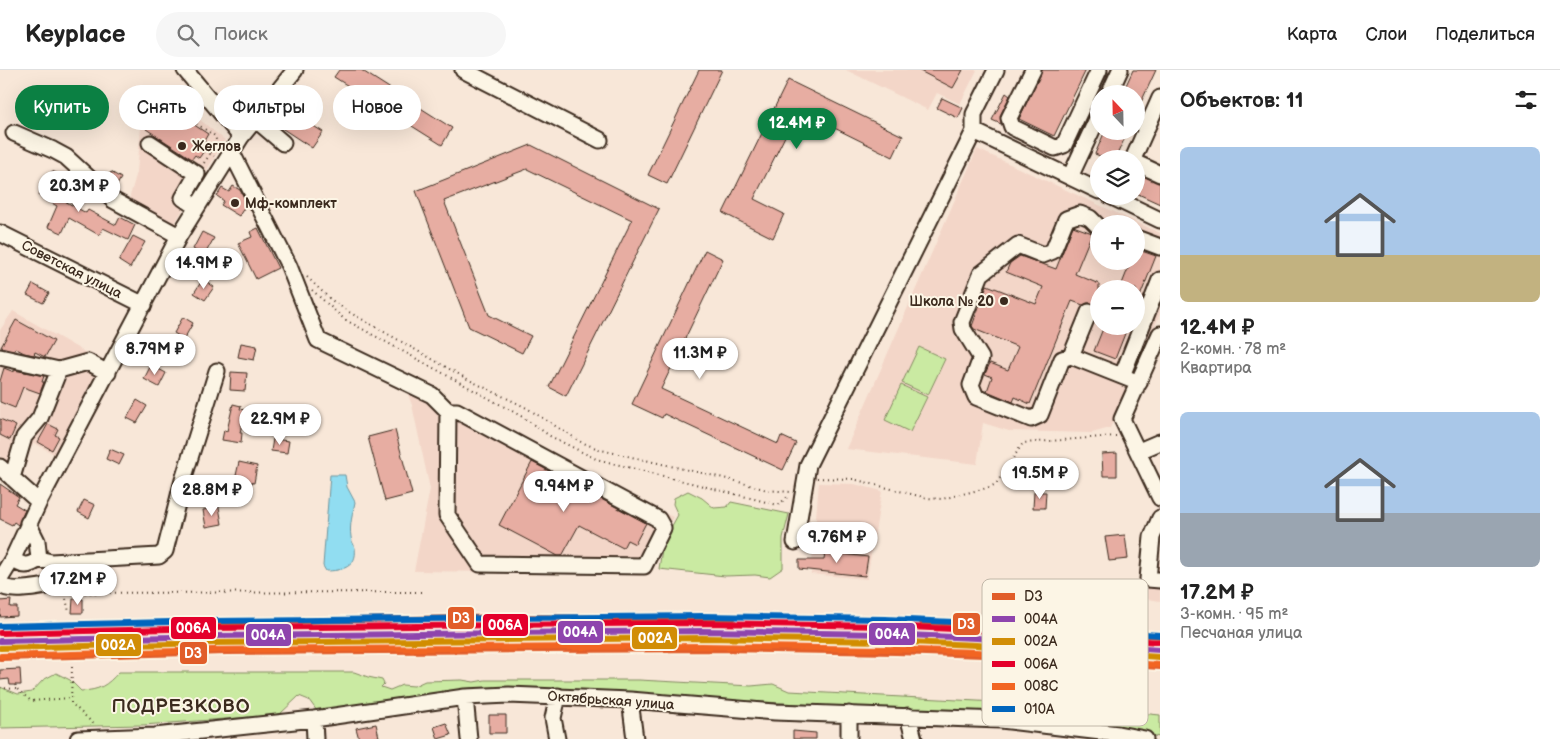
<!DOCTYPE html>
<html lang="ru">
<head>
<meta charset="utf-8">
<style>
	:root { --surface:#fff; --page:#f6f6f6; --text:#222; --muted:#767676; --line:#e0e0e0; --accent:#0b8043 }
	body { margin:0; font-family:"Balsamiq Sans",sans-serif; background:var(--page); color:var(--text); height:100vh; display:flex; flex-direction:column; font-size:19px; white-space:nowrap }
	* { box-sizing:border-box; margin:0 }
	p { font-size:16px; color:var(--muted) }
	.icon { flex:none; width:28px; height:28px; fill:none; stroke:currentColor; stroke-width:2; stroke-linecap:round; stroke-linejoin:round }
	.map { position:relative; flex:1; overflow:hidden }
	.panel { display:flex; flex-direction:column; background:var(--surface); width:400px }
	.panel>* { flex:none }
	.top-card { position:absolute; left:15px; top:15px; width:475px; height:45px; display:flex; gap:10px }
	.needle { width:32px; rotate:338deg }
	.controls { position:absolute; left:1090px; top:15px; display:grid; gap:10px }
	.controls a { display:grid; place-items:center; width:55px; height:55px; border-radius:50%; background:var(--surface); box-shadow:0 5px 20px #0002; font-size:25px }
	.price { position:absolute; translate:-50% -42px; padding:0 11px; border-radius:18px; background:#fff; color:#222; font-size:16px; line-height:32px; filter:drop-shadow(0 1px 2px #0008) }
	.price::after { content:''; position:absolute; left:50%; top:30px; width:15px; height:11px; margin-left:-8px; background:inherit; clip-path:polygon(0 0,100% 0,50% 100%) }
	.price.current { background:var(--accent); color:#fff }
	ul { padding:0; list-style:none }
	li { display:grid; align-content:center; gap:10px; height:265px; padding:0 20px }
	li span { display:grid; place-items:center; height:155px; border-radius:8px; color:#555 }
	li>.icon { margin-inline-start:auto }
	span .icon { width:90px; height:90px; fill:#fffc; stroke-width:1 }
	li b { font-size:21px }
	h2 { display:flex; justify-content:space-between; align-items:center; height:60px; padding:0 20px; font-size:21px }
	.chip { padding:0 18px; border-radius:22px; background:var(--surface); box-shadow:0 5px 20px #0002; font-size:18px; line-height:45px }
	.chip.current { background:var(--accent); color:#fff }
	header { display:flex; align-items:center; gap:30px; box-sizing:border-box; height:70px; padding:0 25px; background:var(--surface); border-bottom:1px solid var(--line) }
	header strong { font-size:24px }
	nav { display:flex; gap:28px; margin-inline-start:auto; font-size:18px }
	.search { width:350px; height:45px; background:var(--page); display:flex; align-items:center; gap:12px; box-sizing:border-box; padding:0 18px; border-radius:28px; color:var(--muted); font-size:19px }
	main { display:flex; flex:1; min-height:0 }
	.map>svg:first-child { display:block }
	.built { fill:#f3d6c8; fill-rule:evenodd }
	.green { fill:#caeaa2; stroke:#828a60 }
	.water { fill:#91ddf1; stroke:#6f959d }
	.building { fill:#e7ada2; stroke:#3b2a1e }
	.lines { fill:none; stroke-linecap:round; stroke-linejoin:round }
	.minor-casing { stroke:#3b2a1e; stroke-width:19 }
	.path { stroke:#3b2a1e; stroke-width:2; stroke-dasharray:1 4; stroke-linecap:butt }
	.minor { stroke:#fcf5e5; stroke-width:15 }
	.rail-1-casing { stroke:#fcf5e5; stroke-width:10 }
	.rail-2-casing { stroke:#fcf5e5; stroke-width:10 }
	.rail-3-casing { stroke:#fcf5e5; stroke-width:10 }
	.rail-4-casing { stroke:#fcf5e5; stroke-width:10 }
	.rail-5-casing { stroke:#fcf5e5; stroke-width:10 }
	.rail-6-casing { stroke:#fcf5e5; stroke-width:10 }
	.rail-1 { stroke:#e15d29; stroke-width:6 }
	.rail-2 { stroke:#8e44ad; stroke-width:6 }
	.rail-3 { stroke:#d18d06; stroke-width:6 }
	.rail-4 { stroke:#e4002b; stroke-width:6 }
	.rail-5 { stroke:#f26522; stroke-width:6 }
	.rail-6 { stroke:#0065bd; stroke-width:6 }
	.poi-dot { fill:#3b2a1e; stroke:#fcf5e5; stroke-width:2 }
	.labels { text-anchor:middle; stroke-width:4; stroke-linejoin:round; paint-order:stroke }
	.poi-label { font-size:14px; font-weight:bold; fill:#3b2a1e; stroke:#fcf5e5; text-anchor:start }
	.street-label { font-size:14px; fill:#3b2a1e; stroke:#fcf5e5 }
	.district-label { font-size:19px; font-weight:bold; letter-spacing:1px; fill:#3b2a1e; stroke:#fcf5e5 }
	.key { fill:#fcf5e5; stroke:#c2b8a9; stroke-width:1 }
	.key-label { font-size:14px; fill:#3b2a1e }
	.line-badge { stroke:#fcf5e5; stroke-width:2 }
	.badge-label { font-size:14px; text-anchor:middle; font-weight:bold; fill:#fff }
</style>
</head>
<body>
<header>
<strong>Keyplace</strong>
<div class="search"><svg class="icon" aria-label="search" viewBox="0 0 24 24"><circle cx="10" cy="10" r="6"/><path d="M15 15l6 6"/></svg>Поиск</div>
<nav><a>Карта</a><a>Слои</a><a>Поделиться</a></nav>
</header>
<main>
<div class="map">
<svg width="1160" height="669" viewBox="0 0 1160 669">
	<rect width="100%" height="100%" fill="#f8e7d8"/>
	<filter id="ink" filterUnits="userSpaceOnUse"><feTurbulence type="fractalNoise" baseFrequency=".02" numOctaves="2"/><feDisplacementMap in="SourceGraphic" scale="10" xChannelSelector="R" yChannelSelector="G"/><feConvolveMatrix kernelMatrix="1 2 1 2 8 2 1 2 1" color-interpolation-filters="sRGB"/></filter>
	<g filter="url(#ink)">
		<!-- built -->
		<path class="built" d="M846,0h131l-17,34 -23,-11 -9,17z
			M150,19l44,26 31,25 -52,86 -45,-23 9,-31 5,-56 -1,-15z
			M977,79l183,84v81l-42,97 -8,17 -18,5 -83,-2 -26,-8 -6,41 -131,-15zM1099,154h37v37h-37zM1099,219h37v37h-37z
			M13,241l89,51 -48,92 -20,-11 -8,13 1,5 -7,11 -20,-12v-130z
			M414,310l223,121 36,16 -27,57 -232,-3 16,-82 -18,-84 -5,-13z
			M819,413l35,1 28,7 -15,88 -56,-5z
			M1146,491l14,1v39l-18,-3z"/>
		<!-- green -->
		<path class="green" d="M919,277l26,12 -17,36 -26,-12z
			M901,315l26,12 -17,35 -25,-12z
			M688,421l14,7 12,10 13,-1 4,-5 58,12 -6,24v30l-13,9 -15,-2 -30,1 -66,-7 4,-27 15,-27 -5,-11 1,-6z
			M119,602h235l14,5 14,3 2,4 -3,3 9,3 12,-5 12,1 11,-5 37,-1 12,2 11,-2h154l112,6 22,-2 16,7 282,15 89,9v22l-89,-15 -9,-6 -5,3 -534,-31h-52l-154,23 -8,-11 -10,-4 -20,19 -136,10 -143,3v-41l18,7 14,-2 11,-12 13,-7 14,7 11,11c19,-1 25,-5 38,-19z"/>
		<!-- water -->
		<path class="water" d="M330,405h15l2,12 8,15c-2,11 -6,23 -4,35 0,4 3,7 4,11 3,19 -14,23 -29,23l-3,-5z"/>
		<!-- building -->
		<path class="building" d="M339,0h22l91,58 -10,17 -108,-68z
			M699,0h23l-55,114 -19,-9z
			M918,0h45l-10,18z
			M1042,0h44l-32,66 -35,-17z
			M1133,0h23l-20,43v-19h-14z
			M788,10l115,56 -10,21 -95,-47 -44,89 30,15 -11,24 -50,-25z
			M1006,23l4,3 -9,18v10l-9,-4z
			M942,28l21,10 -5,10 -21,-10z
			M155,29l53,35 -4,7 5,3 -10,14 -4,-3 -3,4 -46,-30 3,-4 -4,-2 7,-10 -5,-3z
			M30,30l15,4 -4,13 -15,-5z
			M61,40l14,3 -2,11 -15,-3z
			M290,41l33,21 -11,16 -32,-21z
			M1105,61h23l-13,28h-8l-12,-5z
			M531,75l128,64 -93,187 -17,-9 83,-167 -105,-51 -83,32 45,114 42,21 -9,17 -53,-26 -53,-136z
			M52,101l12,6 -10,18 32,18 2,-3 28,15 4,-8 15,8 -7,15 -25,-12 -4,7 -30,-17 -7,15 -14,-6 9,-21 -18,-10z
			M111,102l10,6 -6,11 -9,-8z
			M1136,103l24,10v21l-24,-11z
			M233,116l7,4 7,13 -8,13 -18,-11 3,-4 -7,-5 5,-8 7,4z
			M1073,156l19,7 -17,41 24,10v28l-3,-6 -4,-3h-5l-4,2 -11,-4 -42,103 -15,-7 -2,5 -26,-11 5,-14 -7,-3 5,-11 18,7 10,-23 -44,-18 -2,-3 15,-41 49,19 7,-17 -37,-15 4,-9 10,-7 36,13z
			M258,158l20,40 -22,11 -18,-36 14,-6 -2,-5z
			M202,162l12,6 -10,18 -11,-7z
			M133,166l12,6 -15,26 -11,-7z
			M1136,179l20,7 -19,48 -1,-15h-16l11,-28h5z
			M705,180l18,9 -62,130 117,55 3,-8 15,7 -13,27 -119,-56 -2,4 -30,-14z
			M203,209l11,8 -9,13 -11,-7z
			M33,214l16,9 -6,10 -16,-8z
			M183,247l10,6 -9,16 -10,-6z
			M16,250l38,21 -9,16 -10,-5 -1,3 -10,-2 -9,-5 -1,2 -13,-3z
			M1104,256h24l-13,33 -21,-8z
			M146,266l15,8 -8,14 -15,-8z
			M241,273l16,3 -3,14 -16,-3z
			M151,295l15,8 -7,14 -15,-8z
			M4,298l10,4v-2l30,6 -2,6h2l-4,11 -17,-6 -8,21 -15,-6v-21z
			M231,302l16,1 -2,18 -15,-1z
			M137,330l10,6 -10,17 -10,-5z
			M233,334l8,2 -1,3 5,1 -5,23h2l-1,10 -19,-3 2,-10 3,1z
			M0,349l16,7 -6,14 -10,-5z
			M48,354l10,5 -3,6 4,2 -7,13 -14,-8z
			M395,360l17,64 -27,7 -17,-64z
			M273,369l16,2 -2,12 -16,-2z
			M110,379l14,6 -5,10 -13,-6z
			M1117,383v23h-14l-1,-22z
			M239,392l18,4 -3,17 -19,-3z
			M532,392l114,61 -11,21 -8,-4 -4,8 -44,-23 -17,31h-4l-59,-31z
			M0,414l19,13 -4,7 10,6 -7,15 -4,-3 -2,3 -12,-6z
			M1034,422h12l-1,16h-12z
			M84,430l11,5 -6,13 -11,-6z
			M219,437l3,17 -16,3 -3,-17z
			M1125,465l3,24 -19,2 -4,-24z
			M825,482l43,5 -3,19 -66,-7v-9h25z
			M73,529h10v14h-11z
			M11,530l-1,7h7v9l-17,1v-16z
			M20,599l1,16h-11l-1,-6 -9,1v-10z
			M489,645h17v18h-17z
			M446,653l5,12 -13,4 -4,-12z
			M376,654l3,13 -20,2 -3,-11z
			M793,661l23,2v6h-23z"/>
		<g class="lines">
			<!-- minor casing -->
			<g class="minor-casing">
				<path id="minor" d="M185,0l56,67
					M463,0l137,70
					M1033,0l-24,48 3,9 43,21 9,-3 35,-75
					M1109,24l11,-24
					M255,49l28,24
					M974,61l125,60
					M14,63l39,17 13,7 47,43 66,36
					M150,73l47,31 -14,24 13,9
					M231,81l58,115 29,74 114,55 16,16 -1,104 33,49 164,2 19,-38 -5,-9 -201,-108h-9
					M1133,89l27,-61
					M1136,93l24,11
					M1070,107l29,-62
					M1110,126l50,24
					M0,163l144,72
					M1136,168l24,9
					M1089,242l-18,44 68,27
					M1160,264l-38,85 38,79
					M1071,286l-9,3 -22,56 -9,4 -55,-22 -5,-12 10,-27 -18,-29 -1,-7 19,-48 37,-29 25,10 10,-4 13,-32 14,-5 10,4 9,9
					M0,287l59,13 29,-8 20,11
					M1122,306l38,-96
					M1139,381l21,-9
					M0,397l39,35
					M12,408l12,-41 16,-19 19,-48
					M1160,448l-8,19 -4,42 12,1
					M795,472l13,-77 166,-334v-17l22,-44
					M13,488c8,9 16,9 26,1l-2,-18 -9,-18
					M39,489l12,3 108,-6 6,-5 18,-71 34,-109
					M0,509l13,-21 26,-56 140,-266 62,-99 54,-67
					M0,514c8,10 40,3 53,1
					M465,627l4,42
					M630,630l5,39
					M908,646l6,23
					M314,649l1,20
					M78,669l77,-3 159,-17 151,-22 44,-2 121,5 145,12 226,8 117,14 27,5
					M557,669l-4,-21 5,-22
					M849,669v-25"/>
			</g>
			<!-- path -->
			<path class="path" d="M155,26l60,40 2,7 -7,11
				M185,46l10,-15
				M204,93l6,-9 4,2
				M307,207l23,22 19,13 120,68 56,27 56,35 20,8 131,30 35,10 24,2
				M312,220l32,29 177,97 29,20 46,23 182,46 12,-10
				M817,408l36,1 74,19 15,1 45,-11 9,-4 27,-41 93,-7
				M65,523l359,-1
				M65,524l4,18
				M0,540v9
				M72,597l-1,36 25,23
				M15,615l2,4 14,12 40,-3
				M0,618l17,1"/>
			<!-- minor -->
			<use href="#minor" class="minor"/>
			<!-- rail-1 casing -->
			<g class="rail-1-casing">
				<path id="rail-1" d="M922,552l160,8 78,6
					M189,553l322,-6 222,2
					M0,588l227,-6 492,-3 177,3 88,3 176,12"/>
			</g>
			<!-- rail-2 casing -->
			<g class="rail-2-casing">
				<path id="rail-2" d="M0,571l213,-5 489,-5 183,3 92,4 183,12"/>
			</g>
			<!-- rail-3 casing -->
			<g class="rail-3-casing">
				<path id="rail-3" d="M0,578l213,-5 489,-5 183,3 91,4 183,12"/>
			</g>
			<!-- rail-4 casing -->
			<g class="rail-4-casing">
				<path id="rail-4" d="M0,563l213,-5 489,-5 183,3 92,4 183,12"/>
			</g>
			<!-- rail-5 casing -->
			<g class="rail-5-casing">
				<path id="rail-5" d="M1,586l212,-6 489,-4 183,3 91,3 183,13"/>
			</g>
			<!-- rail-6 casing -->
			<g class="rail-6-casing">
				<path id="rail-6" d="M0,556l213,-5 489,-5 183,3 92,4 183,12"/>
			</g>
			<!-- rail-1 -->
			<use href="#rail-1" class="rail-1"/>
			<!-- rail-2 -->
			<use href="#rail-2" class="rail-2"/>
			<!-- rail-3 -->
			<use href="#rail-3" class="rail-3"/>
			<!-- rail-4 -->
			<use href="#rail-4" class="rail-4"/>
			<!-- rail-5 -->
			<use href="#rail-5" class="rail-5"/>
			<!-- rail-6 -->
			<use href="#rail-6" class="rail-6"/>
		</g>
	</g>
	<!-- markers -->
	<g class="poi-dot">
		<circle cx="182" cy="76" r="5"/>
		<circle cx="235" cy="133" r="5"/>
		<circle cx="1004" cy="231" r="5"/>
	</g>
	<g class="labels">
		<!-- poi labels -->
		<g class="poi-label">
			<text x="192" y="81">Жеглов</text>
			<text x="245" y="138">Мф-комплект</text>
			<text x="994" y="236" text-anchor="end">Школа № 20</text>
		</g>
		<!-- street labels -->
		<g class="street-label">
			<text transform="translate(72 199) rotate(27)" y="5">Советская улица</text>
			<text transform="translate(611 630) rotate(4)" y="5">Октябрьская улица</text>
		</g>
		<!-- district labels -->
		<g class="district-label">
			<text x="181" y="642">ПОДРЕЗКОВО</text>
		</g>
	</g>
	<!-- legend -->
	<rect x="982" y="509" width="166" height="147" rx="8" class="key"/>
	<rect x="992" y="523" width="23" height="7" fill="#e15d29"/>
	<rect x="992" y="546" width="23" height="6" fill="#8e44ad"/>
	<rect x="992" y="568" width="23" height="7" fill="#d18d06"/>
	<rect x="992" y="591" width="23" height="6" fill="#e4002b"/>
	<rect x="992" y="613" width="23" height="7" fill="#f26522"/>
	<rect x="992" y="636" width="23" height="6" fill="#0065bd"/>
	<g class="key-label">
		<text x="1024" y="531">D3</text>
		<text x="1024" y="554">004А</text>
		<text x="1024" y="576">002А</text>
		<text x="1024" y="599">006А</text>
		<text x="1024" y="621">008С</text>
		<text x="1024" y="644">010А</text>
	</g>
	<g class="line-badge">
		<rect x="447" y="536" width="28" height="24" rx="5" fill="#e15d29"/>
		<rect x="952" y="542" width="29" height="24" rx="5" fill="#e15d29"/>
		<rect x="482" y="543" width="47" height="24" rx="5" fill="#e4002b"/>
		<rect x="170" y="546" width="47" height="24" rx="5" fill="#e4002b"/>
		<rect x="557" y="550" width="47" height="24" rx="5" fill="#8e44ad"/>
		<rect x="868" y="552" width="48" height="24" rx="5" fill="#8e44ad"/>
		<rect x="245" y="553" width="47" height="24" rx="5" fill="#8e44ad"/>
		<rect x="631" y="556" width="47" height="24" rx="5" fill="#d18d06"/>
		<rect x="95" y="563" width="47" height="24" rx="5" fill="#d18d06"/>
		<rect x="179" y="571" width="29" height="24" rx="5" fill="#e15d29"/>
	</g>
	<g class="badge-label">
		<text x="461" y="553">D3</text>
		<text x="966" y="559">D3</text>
		<text x="505" y="560">006А</text>
		<text x="193" y="563">006А</text>
		<text x="580" y="567">004А</text>
		<text x="892" y="569">004А</text>
		<text x="268" y="570">004А</text>
		<text x="655" y="573">002А</text>
		<text x="118" y="580">002А</text>
		<text x="193" y="588">D3</text>
	</g>
</svg>
<div class="controls">
<a><svg class="needle" viewBox="-14 -14 28 28"><path d="M0-13l5 13h-10z" fill="#e53935"/><path d="M0 13l5-13h-10z" fill="#767676"/></svg></a>
<a><svg class="icon" aria-label="layers" viewBox="0 0 24 24"><path d="M12 4l9 5-9 5-9-5zM3 14l9 5 9-5"/></svg></a>
<a>+</a>
<a>−</a>
</div>
<b class="price current" style="left:797px;top:80px">12.4M ₽</b>
<b class="price" style="left:79px;top:143px">20.3M ₽</b>
<b class="price" style="left:204px;top:220px">14.9M ₽</b>
<b class="price" style="left:155px;top:306px">8.79M ₽</b>
<b class="price" style="left:700px;top:310px">11.3M ₽</b>
<b class="price" style="left:280px;top:376px">22.9M ₽</b>
<b class="price" style="left:1040px;top:430px">19.5M ₽</b>
<b class="price" style="left:564px;top:443px">9.94M ₽</b>
<b class="price" style="left:212px;top:447px">28.8M ₽</b>
<b class="price" style="left:837px;top:494px">9.76M ₽</b>
<b class="price" style="left:78px;top:536px">17.2M ₽</b>
<div class="top-card">
<a class="chip current">Купить</a>
<a class="chip">Снять</a>
<a class="chip">Фильтры</a>
<a class="chip">Новое</a>
</div>
</div>
<section class="panel">
<h2>Объектов: 11<svg class="icon" aria-label="filters" viewBox="0 0 24 24"><path d="M4 7h16M4 17h16"/><circle cx="9" cy="7" r="2"/><circle cx="15" cy="17" r="2"/></svg></h2>
<ul>
<li><span style="background:linear-gradient(#a9c7e8 70%,#c2b280 0)"><svg class="icon" aria-label="home" viewBox="0 0 24 24"><path d="M3 11l9-7 9 7M6 9v11h12V9"/></svg></span><div><b>12.4M ₽</b><p>2-комн. · 78 m²</p><p>Квартира</p></div></li>
<li><span style="background:linear-gradient(#a9c7e8 65%,#9aa5b1 0)"><svg class="icon" aria-label="home" viewBox="0 0 24 24"><path d="M3 11l9-7 9 7M6 9v11h12V9"/></svg></span><div><b>17.2M ₽</b><p>3-комн. · 95 m²</p><p>Песчаная улица</p></div></li>
</ul>
</section>
</main>
</body>
</html>
